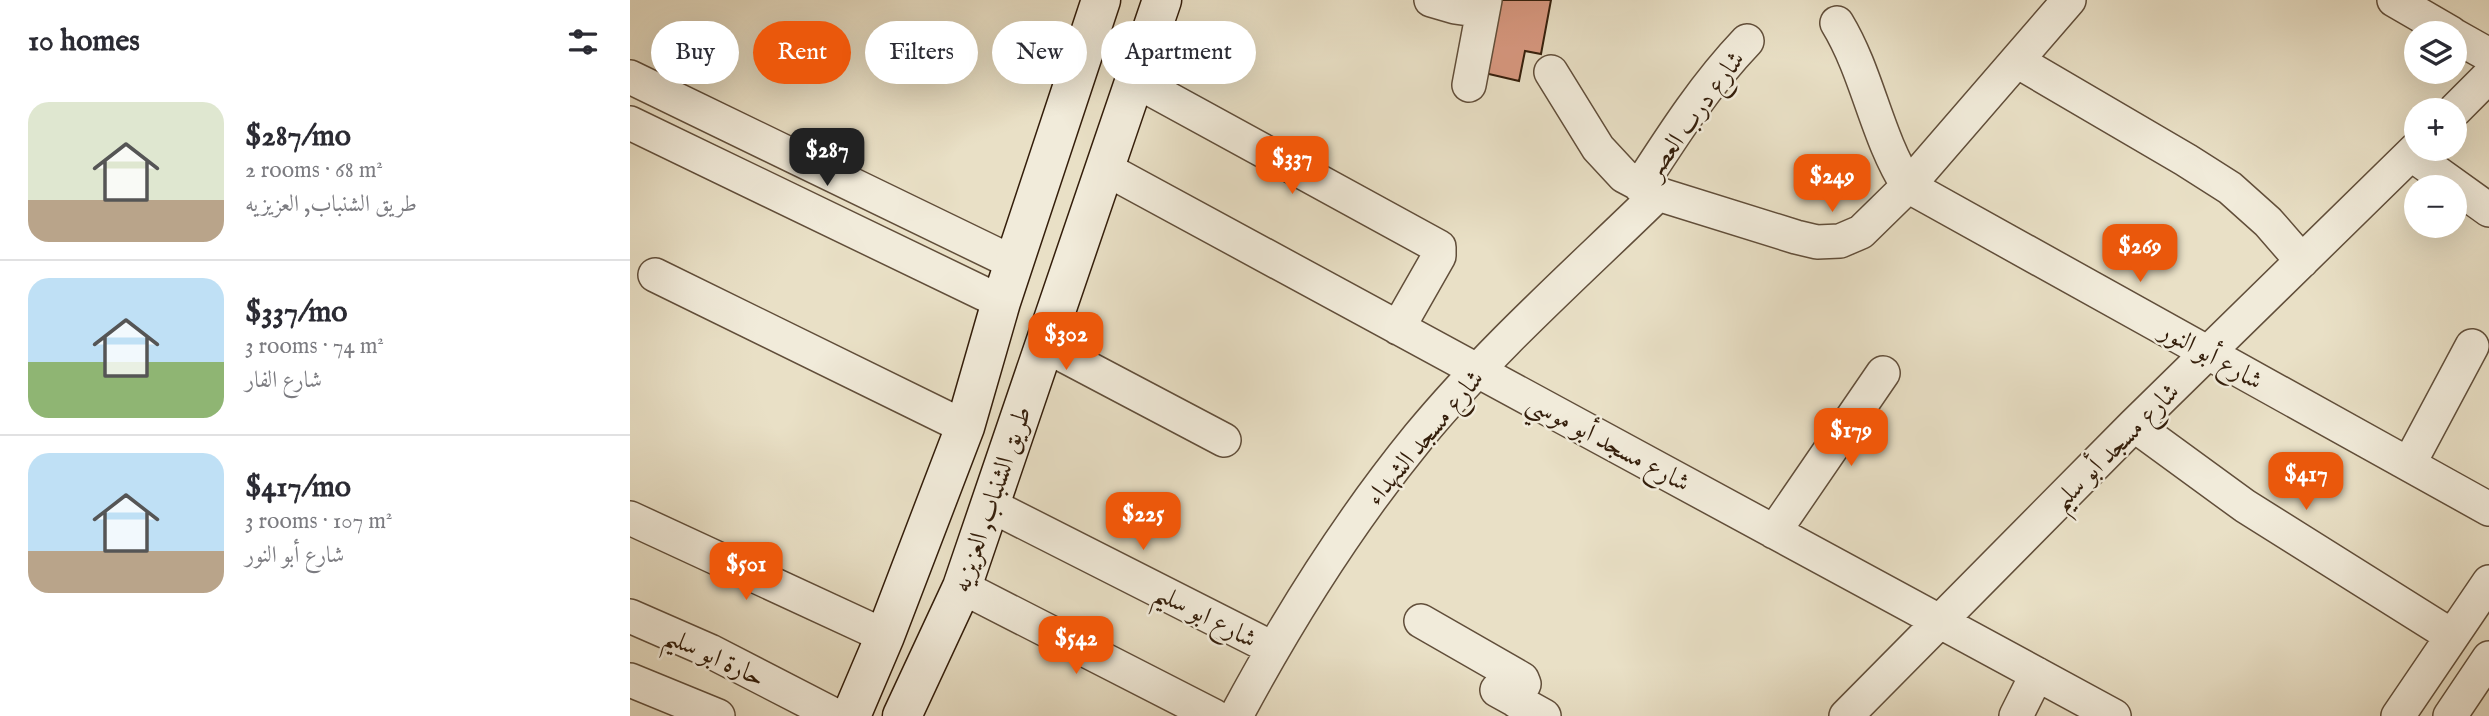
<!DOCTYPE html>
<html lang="en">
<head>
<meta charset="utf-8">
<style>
	:root { --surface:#fff; --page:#f2f2f3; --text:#2b2b33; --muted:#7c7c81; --line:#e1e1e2; --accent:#ea580c }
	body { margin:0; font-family:"IM FELL English",Amiri,serif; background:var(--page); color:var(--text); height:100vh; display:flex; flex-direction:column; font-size:26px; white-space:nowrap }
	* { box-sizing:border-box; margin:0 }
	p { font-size:23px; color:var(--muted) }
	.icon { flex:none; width:38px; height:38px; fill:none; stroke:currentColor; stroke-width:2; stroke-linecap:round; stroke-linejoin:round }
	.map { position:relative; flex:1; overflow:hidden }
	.details { display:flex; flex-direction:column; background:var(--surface); width:630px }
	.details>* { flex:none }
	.hud { position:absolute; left:21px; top:21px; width:665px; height:63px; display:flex; gap:14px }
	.buttons { position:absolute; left:1774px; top:21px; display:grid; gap:14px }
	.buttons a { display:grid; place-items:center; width:63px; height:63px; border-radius:50%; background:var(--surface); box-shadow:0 7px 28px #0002; font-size:35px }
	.price { position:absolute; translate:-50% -60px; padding:0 16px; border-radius:14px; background:var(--accent); color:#fff; font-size:23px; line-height:46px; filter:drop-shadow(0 2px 4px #0008) }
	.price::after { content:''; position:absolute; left:50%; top:42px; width:21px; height:16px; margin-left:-10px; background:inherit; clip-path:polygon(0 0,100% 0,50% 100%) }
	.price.current { background:#222; color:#fff }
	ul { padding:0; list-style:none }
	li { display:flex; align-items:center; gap:21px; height:175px; padding:0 28px }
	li+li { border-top:2px solid var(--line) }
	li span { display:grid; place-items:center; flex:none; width:196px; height:140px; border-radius:21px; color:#555 }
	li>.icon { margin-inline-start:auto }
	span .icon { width:84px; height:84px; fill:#fffc; stroke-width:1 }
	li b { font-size:30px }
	h2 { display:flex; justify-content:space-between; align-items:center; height:84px; padding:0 28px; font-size:30px }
	.chip { padding:0 24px; border-radius:32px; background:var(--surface); box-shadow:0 7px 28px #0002; font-size:24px; line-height:63px }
	.chip.current { background:var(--accent); color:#fff }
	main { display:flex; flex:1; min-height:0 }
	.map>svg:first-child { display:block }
	.building { fill:#d89880; stroke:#341e0b; stroke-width:2 }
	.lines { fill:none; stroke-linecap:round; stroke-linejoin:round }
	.street-casing { stroke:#614e3a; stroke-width:36 }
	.secondary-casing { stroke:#341e0b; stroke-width:41 }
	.street { stroke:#f1ebda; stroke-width:33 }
	.secondary { stroke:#f1ebda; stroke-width:38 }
	.labels { text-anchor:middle; stroke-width:5; stroke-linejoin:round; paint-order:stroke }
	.street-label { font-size:26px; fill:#341e0b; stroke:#f1ebda }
</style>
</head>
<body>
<main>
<section class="details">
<h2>10 homes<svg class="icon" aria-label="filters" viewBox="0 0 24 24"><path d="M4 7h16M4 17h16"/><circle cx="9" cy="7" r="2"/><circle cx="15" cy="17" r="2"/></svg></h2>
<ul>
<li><span style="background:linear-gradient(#dfe7d0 70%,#b9a48a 0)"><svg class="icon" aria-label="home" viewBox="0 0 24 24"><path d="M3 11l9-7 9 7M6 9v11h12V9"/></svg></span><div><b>$287/mo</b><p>2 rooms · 68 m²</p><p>طريق الشنباب, العزيزيه</p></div></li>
<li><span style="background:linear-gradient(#bfe0f5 60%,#8fb573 0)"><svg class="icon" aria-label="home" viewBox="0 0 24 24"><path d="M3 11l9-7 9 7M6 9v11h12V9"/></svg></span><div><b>$337/mo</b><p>3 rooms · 74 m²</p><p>شارع الفار</p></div></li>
<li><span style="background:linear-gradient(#bfe0f5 70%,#b9a48a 0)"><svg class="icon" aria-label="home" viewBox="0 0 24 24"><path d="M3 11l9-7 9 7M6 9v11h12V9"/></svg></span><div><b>$417/mo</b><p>3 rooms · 107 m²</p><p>شارع أبو النور</p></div></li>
</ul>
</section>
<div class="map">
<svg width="1859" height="716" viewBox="0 0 1859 716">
	<rect width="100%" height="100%" fill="#e9e0c6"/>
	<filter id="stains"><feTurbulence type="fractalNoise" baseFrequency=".00286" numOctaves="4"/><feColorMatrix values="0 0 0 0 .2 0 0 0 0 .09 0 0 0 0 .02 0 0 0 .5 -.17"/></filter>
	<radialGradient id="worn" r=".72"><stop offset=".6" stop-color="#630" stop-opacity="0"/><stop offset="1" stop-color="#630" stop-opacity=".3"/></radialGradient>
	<!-- building -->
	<path class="building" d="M863,0h58l-10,54 -16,-3 -6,30 -43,-10z"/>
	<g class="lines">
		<!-- street casing -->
		<g class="street-casing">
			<path id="street" d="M801,0l24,7 28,4
				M1764,0l57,33
				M1207,23c31,51 39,113 71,163l581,323
				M1825,36l34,19
				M1387,61l169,99 44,28 38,34 34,39
				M921,72l47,76 26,28 34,18 138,43 21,5 23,-1 21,-9 47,-46 161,-186
				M0,77l384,186
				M504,80l305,167v9l-41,72
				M839,85l16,-85
				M1825,110l34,-34
				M0,123l371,179
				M1781,154l78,56
				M474,168l1010,548
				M1010,186c33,-51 65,-101 107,-145
				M25,275l310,152
				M414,345l180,95
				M1504,425l111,81 207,130
				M1779,464l63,-118
				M360,505l282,143
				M0,518l255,118
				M1144,532l109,-159
				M332,587l252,129
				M0,616l80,35 126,65
				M791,621l101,58 2,5 -8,17
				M0,680l88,36
				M867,690l47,26
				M606,716c53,-99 112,-193 183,-280 72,-87 158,-163 239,-242
				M1216,716l288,-291 283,-277
				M1386,716l21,-42
				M1768,716l91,-134
				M1820,716l39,-58"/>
		</g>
		<!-- secondary casing -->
		<g class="secondary-casing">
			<path id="secondary" d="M221,716l34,-80 80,-209 36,-125 100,-302
				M272,716l60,-129 200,-587"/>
		</g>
		<!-- street -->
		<use href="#street" class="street"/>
		<!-- secondary -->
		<use href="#secondary" class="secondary"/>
	</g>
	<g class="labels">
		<!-- street labels -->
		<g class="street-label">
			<text transform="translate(1064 114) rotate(-54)" y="9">شارع درب العصر</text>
			<text transform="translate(1582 355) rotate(29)" y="9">شارع أبو النور</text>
			<text transform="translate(794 437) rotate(-50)" y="9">شارع مسجد الشهداء</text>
			<text transform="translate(979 442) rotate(28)" y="9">شارع مسجد أبو موسي</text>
			<text transform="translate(1485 446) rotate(-45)" y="9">شارع مسجد أبو سليم</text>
			<text transform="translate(361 499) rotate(-71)" y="9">طريق الشنباب, العزيزيه</text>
			<text transform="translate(576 615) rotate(27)" y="9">شارع ابو سليم</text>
			<text transform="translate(85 656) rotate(25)" y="9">حارة ابو سليم</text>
		</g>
	</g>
	<rect width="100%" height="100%" filter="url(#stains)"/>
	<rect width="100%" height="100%" fill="url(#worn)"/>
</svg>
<div class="buttons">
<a><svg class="icon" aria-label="layers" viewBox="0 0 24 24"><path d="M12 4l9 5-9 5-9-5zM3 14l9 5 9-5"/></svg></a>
<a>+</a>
<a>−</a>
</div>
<b class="price current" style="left:197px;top:188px">$287</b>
<b class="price" style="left:662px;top:196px">$337</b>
<b class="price" style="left:1202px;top:214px">$249</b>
<b class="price" style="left:1510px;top:284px">$269</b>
<b class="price" style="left:436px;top:372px">$302</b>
<b class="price" style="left:1221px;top:468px">$179</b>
<b class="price" style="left:1676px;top:512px">$417</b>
<b class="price" style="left:513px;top:552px">$225</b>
<b class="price" style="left:116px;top:602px">$501</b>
<b class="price" style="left:446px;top:676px">$542</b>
<div class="hud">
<a class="chip">Buy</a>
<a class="chip current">Rent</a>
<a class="chip">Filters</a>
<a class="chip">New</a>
<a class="chip">Apartment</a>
</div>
</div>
</main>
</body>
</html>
